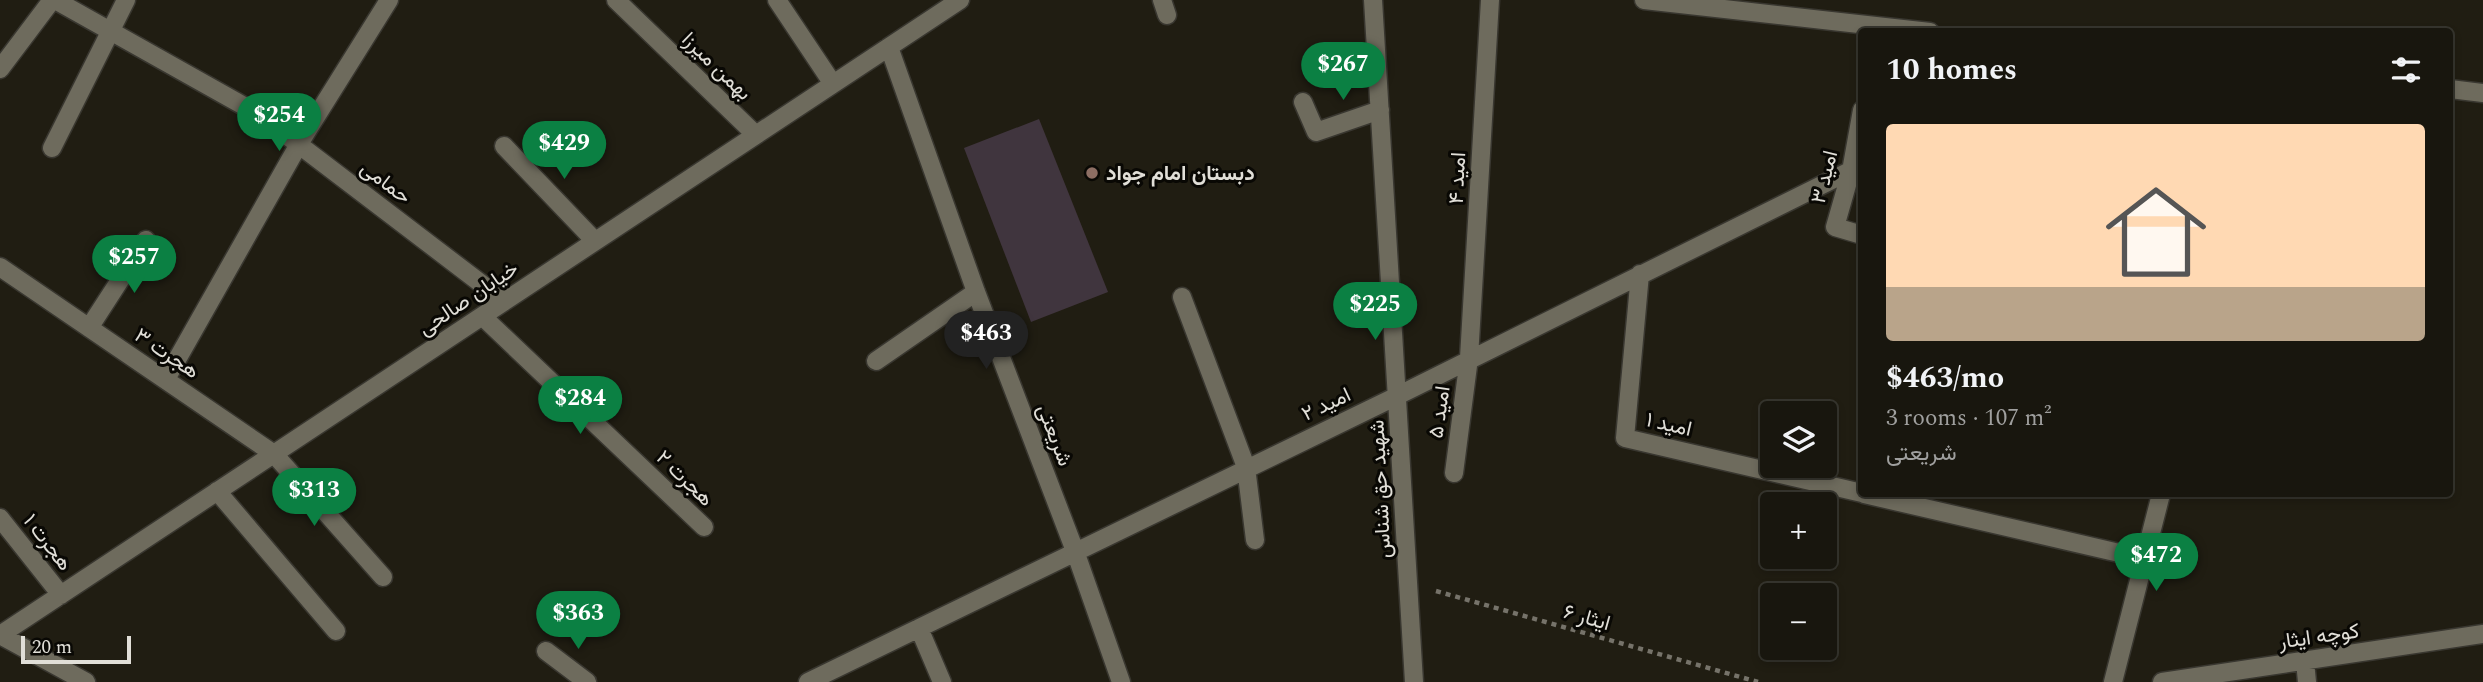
<!DOCTYPE html>
<html lang="en">
<head>
<meta charset="utf-8">
<style>
	:root { --surface:#18160e; --page:#25231c; --text:#f1f3f6; --muted:#9f9f9e; --line:#36352e; --accent:#0b8043 }
	body { margin:0; font-family:Spectral,Vazirmatn,serif; background:var(--page); color:var(--text); height:100vh; display:flex; flex-direction:column; font-size:26px; white-space:nowrap }
	* { box-sizing:border-box; margin:0 }
	p { font-size:23px; color:var(--muted) }
	.icon { flex:none; width:38px; height:38px; fill:none; stroke:currentColor; stroke-width:2; stroke-linecap:round; stroke-linejoin:round }
	.map { position:relative; flex:1; overflow:hidden }
	.drawer { position:absolute; left:1858px; top:28px; width:595px; height:469px; display:flex; flex-direction:column; background:var(--surface); border-radius:7px; box-shadow:0 4px 10px #0003,0 0 0 2px var(--line) }
	.drawer>* { flex:none }
	.fabs { position:absolute; left:1760px; top:401px; display:grid; gap:14px }
	.fabs a { display:grid; place-items:center; width:77px; height:77px; border-radius:7px; background:var(--surface); box-shadow:0 4px 10px #0003,0 0 0 2px var(--line); font-size:35px }
	.scale { position:absolute; left:21px; bottom:18px; width:110px; box-sizing:border-box; padding-left:7px; border:4px solid #e1dfd8; border-top:0; font-size:19px; line-height:24px; white-space:nowrap; color:#e1dfd8; -webkit-text-stroke:5px #090804; paint-order:stroke }
	.price { position:absolute; translate:-50% -60px; padding:0 16px; border-radius:24px; background:var(--accent); color:#fff; font-size:23px; line-height:46px; filter:drop-shadow(0 2px 4px #0008) }
	.price::after { content:''; position:absolute; left:50%; top:42px; width:21px; height:16px; margin-left:-10px; background:inherit; clip-path:polygon(0 0,100% 0,50% 100%) }
	.price.active { background:#222; color:#fff }
	ul { padding:0; list-style:none }
	li { display:grid; align-content:center; gap:14px; height:371px; padding:0 28px }
	li span { display:grid; place-items:center; height:217px; border-radius:7px; color:#555 }
	li>.icon { margin-inline-start:auto }
	span .icon { width:126px; height:126px; fill:#fffc; stroke-width:1 }
	li b { font-size:30px }
	h2 { display:flex; justify-content:space-between; align-items:center; height:84px; padding:0 28px; font-size:30px }
	.map>svg:first-child { display:block }
	.building { fill:#40353e }
	.lines { fill:none; stroke-linecap:round; stroke-linejoin:round }
	.minor-casing { stroke:#393730; stroke-width:21 }
	.path { stroke:#76736a; stroke-width:4.5; stroke-dasharray:5 5; stroke-linecap:butt }
	.minor { stroke:#6e6b5d; stroke-width:18 }
	.education-dot { fill:#8d6e63; stroke:#090804; stroke-width:2.5 }
	.labels { text-anchor:middle; stroke-width:6; stroke-linejoin:round; paint-order:stroke }
	.street-label { font-size:21px; fill:#e1dfd8; stroke:#090804 }
	.poi-label { font-size:21px; font-weight:bold; fill:#e1dfd8; stroke:#090804; text-anchor:start }
</style>
</head>
<body>
<div class="map">
<svg width="2483" height="682" viewBox="0 0 2483 682">
	<rect width="100%" height="100%" fill="#201d12"/>
	<!-- building -->
	<path class="building" d="M1039,119l69,173 -77,30 -67,-174z"/>
	<g class="lines">
		<!-- minor casing -->
		<g class="minor-casing">
			<path id="minor" d="M55,0l205,115 244,186
				M616,0l140,135
				M777,0l56,84
				M1162,0l5,15
				M1373,0l41,682
				M1644,0l286,32
				M889,47l87,245 99,259 46,131
				M0,69l52,-69
				M2450,89l33,4
				M1303,102l13,30 64,-22
				M1862,110l-11,61 -16,56 27,8
				M504,146l91,95
				M52,148l74,-148
				M0,267l274,187 109,123
				M1640,274l-15,164 237,55
				M1182,297l64,170 9,73
				M482,316l222,211
				M89,328l57,-88
				M876,361l100,-69
				M166,379l133,-235 90,-144
				M1454,473l15,-115 21,-358
				M217,491l119,140
				M1864,494l281,65
				M0,518l61,77
				M919,628l23,54
				M0,635l960,-635
				M0,635l86,47
				M546,651l41,31
				M2305,661l2,21
				M808,682l589,-286 465,-231
				M2113,682l48,-188
				M2162,682l321,-48"/>
		</g>
		<!-- path -->
		<path class="path" d="M1436,591l322,91"/>
		<!-- minor -->
		<use href="#minor" class="minor"/>
	</g>
	<!-- markers -->
	<circle class="education-dot" cx="1092" cy="173" r="7"/>
	<g class="labels">
		<!-- street labels -->
		<g class="street-label">
			<text transform="translate(717 66) rotate(44)" y="7">بهمن میرزا</text>
			<text transform="translate(1824 177) rotate(-76)" y="7">امید ۳</text>
			<text transform="translate(1457 178) rotate(-87)" y="7">امید ۴</text>
			<text transform="translate(386 182) rotate(37)" y="7">حمامی</text>
			<text transform="translate(468 298) rotate(-34)" y="7">خیابان صالحی</text>
			<text transform="translate(167 353) rotate(34)" y="7">هجرت ۳</text>
			<text transform="translate(1326 404) rotate(-25)" y="7">امید ۲</text>
			<text transform="translate(1439 412) rotate(-82)" y="7">امید ۵</text>
			<text transform="translate(1669 424) rotate(13)" y="7">امید ۱</text>
			<text transform="translate(1055 435) rotate(69)" y="7">شریعتی</text>
			<text transform="translate(685 478) rotate(44)" y="7">هجرت ۲</text>
			<text transform="translate(1380 489) rotate(-93)" y="7">شهید حق شناس</text>
			<text transform="translate(48 542) rotate(52)" y="7">هجرت ۱</text>
			<text transform="translate(1587 617) rotate(16)" y="7">ایثار ۶</text>
			<text transform="translate(2319 636) rotate(-8)" y="7">کوچه ایثار</text>
		</g>
		<!-- poi labels -->
		<g class="poi-label">
			<text x="1106" y="180">دبستان امام جواد</text>
		</g>
	</g>
</svg>
<div class="fabs">
<a><svg class="icon" aria-label="layers" viewBox="0 0 24 24"><path d="M12 4l9 5-9 5-9-5zM3 14l9 5 9-5"/></svg></a>
<a>+</a>
<a>−</a>
</div>
<div class="scale">20 m</div>
<b class="price" style="left:1343px;top:102px">$267</b>
<b class="price" style="left:279px;top:153px">$254</b>
<b class="price" style="left:564px;top:181px">$429</b>
<b class="price" style="left:134px;top:295px">$257</b>
<b class="price" style="left:1375px;top:342px">$225</b>
<b class="price active" style="left:986px;top:371px">$463</b>
<b class="price" style="left:580px;top:436px">$284</b>
<b class="price" style="left:314px;top:528px">$313</b>
<b class="price" style="left:2156px;top:593px">$472</b>
<b class="price" style="left:578px;top:651px">$363</b>
<section class="drawer">
<h2>10 homes<svg class="icon" aria-label="filters" viewBox="0 0 24 24"><path d="M4 7h16M4 17h16"/><circle cx="9" cy="7" r="2"/><circle cx="15" cy="17" r="2"/></svg></h2>
<ul>
<li><span style="background:linear-gradient(#ffd9b3 75%,#b9a48a 0)"><svg class="icon" aria-label="home" viewBox="0 0 24 24"><path d="M3 11l9-7 9 7M6 9v11h12V9"/></svg></span><div><b>$463/mo</b><p>3 rooms · 107 m²</p><p>شریعتی</p></div></li>
</ul>
</section>
</div>
</body>
</html>
